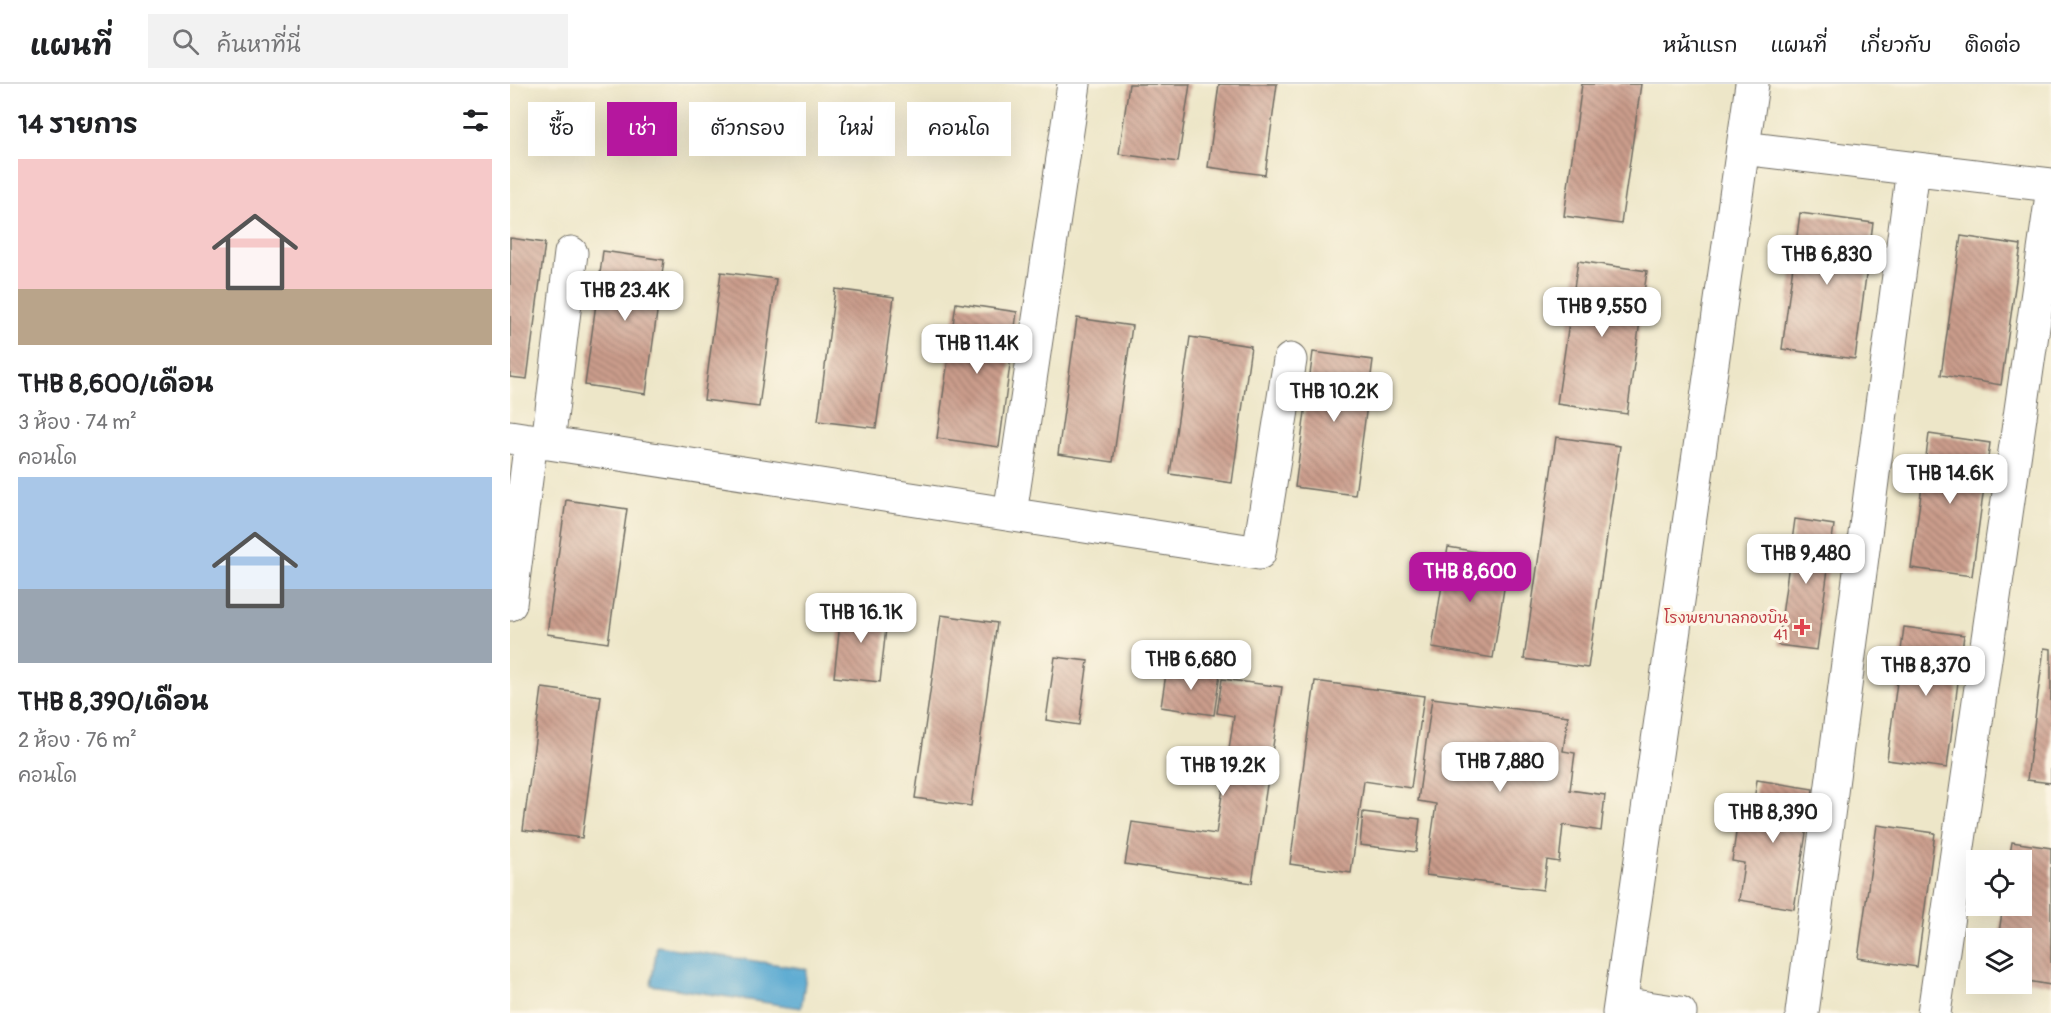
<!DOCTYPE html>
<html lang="th">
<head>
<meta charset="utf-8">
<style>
	:root { --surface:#fff; --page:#f2f2f2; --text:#202124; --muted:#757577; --line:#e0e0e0; --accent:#b5179e }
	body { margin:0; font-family:Pangolin,"Playpen Sans Thai",sans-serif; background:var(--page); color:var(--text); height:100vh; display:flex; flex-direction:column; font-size:22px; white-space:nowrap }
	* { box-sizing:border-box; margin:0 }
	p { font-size:20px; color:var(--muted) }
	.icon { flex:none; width:33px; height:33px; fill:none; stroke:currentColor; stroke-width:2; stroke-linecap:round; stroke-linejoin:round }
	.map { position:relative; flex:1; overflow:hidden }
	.side { display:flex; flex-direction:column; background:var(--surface); width:510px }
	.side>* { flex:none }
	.hud { position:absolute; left:18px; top:18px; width:570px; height:54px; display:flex; gap:12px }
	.tools { position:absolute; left:1456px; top:766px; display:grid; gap:12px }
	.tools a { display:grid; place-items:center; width:66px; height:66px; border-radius:0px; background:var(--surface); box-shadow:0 6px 24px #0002; font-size:30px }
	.price { position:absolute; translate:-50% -51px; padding:0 14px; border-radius:12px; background:#fff; color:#222; font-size:20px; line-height:39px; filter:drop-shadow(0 2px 3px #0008) }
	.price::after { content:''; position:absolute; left:50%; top:36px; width:18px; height:14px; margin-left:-9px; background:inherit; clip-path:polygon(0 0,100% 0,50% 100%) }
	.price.selected { background:var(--accent); color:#fff }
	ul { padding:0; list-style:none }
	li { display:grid; align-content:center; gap:12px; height:318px; padding:0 18px }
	li span { display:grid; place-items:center; height:186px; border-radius:0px; color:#555 }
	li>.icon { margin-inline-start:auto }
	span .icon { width:108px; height:108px; fill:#fffc; stroke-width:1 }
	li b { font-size:26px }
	h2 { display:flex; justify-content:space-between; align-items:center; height:72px; padding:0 18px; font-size:26px }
	.tag { padding:0 21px; border-radius:0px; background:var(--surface); box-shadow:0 6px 24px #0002; font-size:21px; line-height:54px }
	.tag.selected { background:var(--accent); color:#fff }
	header { display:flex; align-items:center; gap:36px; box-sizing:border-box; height:84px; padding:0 30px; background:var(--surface); border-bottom:2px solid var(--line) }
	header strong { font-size:28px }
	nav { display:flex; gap:33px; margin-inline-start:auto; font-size:21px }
	.search { width:420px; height:54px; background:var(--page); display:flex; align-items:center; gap:15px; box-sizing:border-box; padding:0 21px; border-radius:0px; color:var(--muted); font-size:22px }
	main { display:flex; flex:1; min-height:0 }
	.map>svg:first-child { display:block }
	.water { fill:#56a8d1; stroke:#406a7e; stroke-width:1.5 }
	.building { fill:url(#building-back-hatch) }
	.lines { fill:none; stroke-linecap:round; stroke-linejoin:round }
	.minor-casing { stroke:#6f6c62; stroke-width:35 }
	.minor { stroke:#fff; stroke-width:33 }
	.health-dot { fill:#e0444e; stroke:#fcf5e5; stroke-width:2 }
	.labels { text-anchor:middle; stroke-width:6; stroke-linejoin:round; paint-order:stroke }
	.health-label { font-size:15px; fill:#be3a42; stroke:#fcf5e5; text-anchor:end }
</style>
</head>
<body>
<header>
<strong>แผนที่</strong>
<div class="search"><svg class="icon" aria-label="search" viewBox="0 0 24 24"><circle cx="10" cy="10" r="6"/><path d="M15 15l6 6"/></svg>ค้นหาที่นี่</div>
<nav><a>หน้าแรก</a><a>แผนที่</a><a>เกี่ยวกับ</a><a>ติดต่อ</a></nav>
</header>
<main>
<section class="side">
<h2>14 รายการ<svg class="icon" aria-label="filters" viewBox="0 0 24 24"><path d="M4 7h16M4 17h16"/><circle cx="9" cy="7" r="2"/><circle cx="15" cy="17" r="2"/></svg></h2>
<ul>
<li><span style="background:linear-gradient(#f6c9c9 70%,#b9a48a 0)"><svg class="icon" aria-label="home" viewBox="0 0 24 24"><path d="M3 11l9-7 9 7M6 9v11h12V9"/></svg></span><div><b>THB 8,600/เดือน</b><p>3 ห้อง · 74 m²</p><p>คอนโด</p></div></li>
<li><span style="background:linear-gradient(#a9c7e8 60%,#9aa5b1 0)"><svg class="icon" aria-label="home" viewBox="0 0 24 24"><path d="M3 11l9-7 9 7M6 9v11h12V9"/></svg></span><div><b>THB 8,390/เดือน</b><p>2 ห้อง · 76 m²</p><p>คอนโด</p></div></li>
</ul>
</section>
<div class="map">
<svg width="1541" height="929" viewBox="0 0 1541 929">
	<defs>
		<pattern id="building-back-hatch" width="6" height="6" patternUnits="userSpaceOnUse" patternTransform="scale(1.5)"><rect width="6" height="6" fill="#ca9c8b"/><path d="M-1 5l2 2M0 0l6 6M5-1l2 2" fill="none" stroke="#a47f72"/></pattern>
	</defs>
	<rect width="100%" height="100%" fill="#fcf5e5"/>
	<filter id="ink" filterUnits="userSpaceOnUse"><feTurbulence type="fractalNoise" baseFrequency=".0167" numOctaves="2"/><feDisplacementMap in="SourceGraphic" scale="12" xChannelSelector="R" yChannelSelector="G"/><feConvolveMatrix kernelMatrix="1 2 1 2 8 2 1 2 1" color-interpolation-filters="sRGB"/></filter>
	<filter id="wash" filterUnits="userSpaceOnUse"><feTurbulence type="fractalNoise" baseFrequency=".008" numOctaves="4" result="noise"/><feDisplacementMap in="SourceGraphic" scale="24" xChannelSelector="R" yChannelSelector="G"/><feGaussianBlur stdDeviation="1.35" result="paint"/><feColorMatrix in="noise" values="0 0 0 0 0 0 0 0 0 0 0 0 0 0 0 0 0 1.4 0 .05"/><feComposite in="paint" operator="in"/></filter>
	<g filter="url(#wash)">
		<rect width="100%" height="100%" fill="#ede6c8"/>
		<!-- water -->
		<path class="water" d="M147,862l150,23 -6,39 -150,-23z"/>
		<g id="blocks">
			<!-- building -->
			<path class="building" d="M619,0h61l-12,78 -59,-8z
				M709,0h58l-12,91 -57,-8z
				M1072,0h59l-20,140 -57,-8z
				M1290,129l73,10 -18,136 -73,-10z
				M1451,152l60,9 -20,140 -60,-10z
				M0,154l35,5 -18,136 -17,-2z
				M93,167l61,9 -18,134 -61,-9z
				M1068,177l69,10 -20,143 -70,-10z
				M211,188l55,7 -17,128 -55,-7z
				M325,205l59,8 -18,131 -58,-7z
				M446,219l61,9 -18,135 -62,-9z
				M567,234l55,8 -19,136 -55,-8z
				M680,253l61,9 -19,137 -62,-9z
				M803,268l60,8 -18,135 -60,-8z
				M1419,350l61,9 -18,133 -61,-8z
				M1046,353l64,9 -32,222 -64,-9z
				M56,416l61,9 -19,134 -61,-9z
				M1285,435l39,6 -17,125 -39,-5z
				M938,463l61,10 -16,101 -61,-10z
				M332,521l46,5 -8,72 -46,-5z
				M431,531l56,8 -26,183 -56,-8z
				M1394,543l60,8 -17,133 -60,-8z
				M1534,564l7,1v134l-24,-3z
				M545,573l33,4 -9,64 -33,-5z
				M657,583l53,7 -6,41 -53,-8z
				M712,595l60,8 -30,196 -127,-19 7,-42 84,12 18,-118 -17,-3z
				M805,597l109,15 -13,92 -47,-7 -13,92 -61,-9z
				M32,604l59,8 -19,142 -59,-8z
				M922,614l136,18 -5,35 12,2 -5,37 35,5 -4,36 -38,-6 -4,37 -12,-2 -4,30 -117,-15 10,-71 -18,-3z
				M1247,696l56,9 -19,120 -55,-9 5,-37 -12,-2 6,-42 13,2z
				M853,728l57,7 -4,33 -56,-7z
				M1367,741l58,8 -18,134 -59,-9z
				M1502,758l39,6v137l-29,-5v-41h-24l5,-33h19v-45h-13z"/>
		</g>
	</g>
	<g filter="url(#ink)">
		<use href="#blocks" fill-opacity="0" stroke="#6f6c62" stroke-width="1.5"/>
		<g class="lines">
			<!-- minor casing -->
			<g class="minor-casing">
				<path id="minor" d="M1233,64l308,37
					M0,353l749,116 31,-193
					M38,359l23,-190
					M500,430l64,-430
					M0,520l21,-164
					M1111,920l59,9
					M1109,929l133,-929
					M1292,929l111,-844
					M1424,929l117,-811"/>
			</g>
			<!-- minor -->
			<use href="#minor" class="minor"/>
		</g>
	</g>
	<!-- markers -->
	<path class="health-dot" d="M1289 534h6v6h6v6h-6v6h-6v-6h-6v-6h6z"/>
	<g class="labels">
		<!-- health labels -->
		<g class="health-label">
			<text x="1278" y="539">โรงพยาบาลกองบิน<tspan x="1278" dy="17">41</tspan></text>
		</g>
	</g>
</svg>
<div class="tools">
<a><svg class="icon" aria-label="locate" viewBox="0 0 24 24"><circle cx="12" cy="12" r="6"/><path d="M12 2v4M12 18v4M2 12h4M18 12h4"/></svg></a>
<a><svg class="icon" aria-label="layers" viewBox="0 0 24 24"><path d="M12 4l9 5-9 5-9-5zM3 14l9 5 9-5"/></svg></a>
</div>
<b class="price" style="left:1317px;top:202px">THB 6,830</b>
<b class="price" style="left:115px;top:238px">THB 23.4K</b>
<b class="price" style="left:1092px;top:254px">THB 9,550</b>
<b class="price" style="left:467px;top:291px">THB 11.4K</b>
<b class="price" style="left:824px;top:339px">THB 10.2K</b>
<b class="price" style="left:1440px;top:421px">THB 14.6K</b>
<b class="price" style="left:1296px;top:501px">THB 9,480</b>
<b class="price selected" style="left:960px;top:519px">THB 8,600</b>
<b class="price" style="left:351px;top:560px">THB 16.1K</b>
<b class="price" style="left:681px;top:607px">THB 6,680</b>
<b class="price" style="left:1416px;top:613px">THB 8,370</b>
<b class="price" style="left:990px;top:709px">THB 7,880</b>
<b class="price" style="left:713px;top:713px">THB 19.2K</b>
<b class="price" style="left:1263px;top:760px">THB 8,390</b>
<div class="hud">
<a class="tag">ซื้อ</a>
<a class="tag selected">เช่า</a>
<a class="tag">ตัวกรอง</a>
<a class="tag">ใหม่</a>
<a class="tag">คอนโด</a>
</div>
</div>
</main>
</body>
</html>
